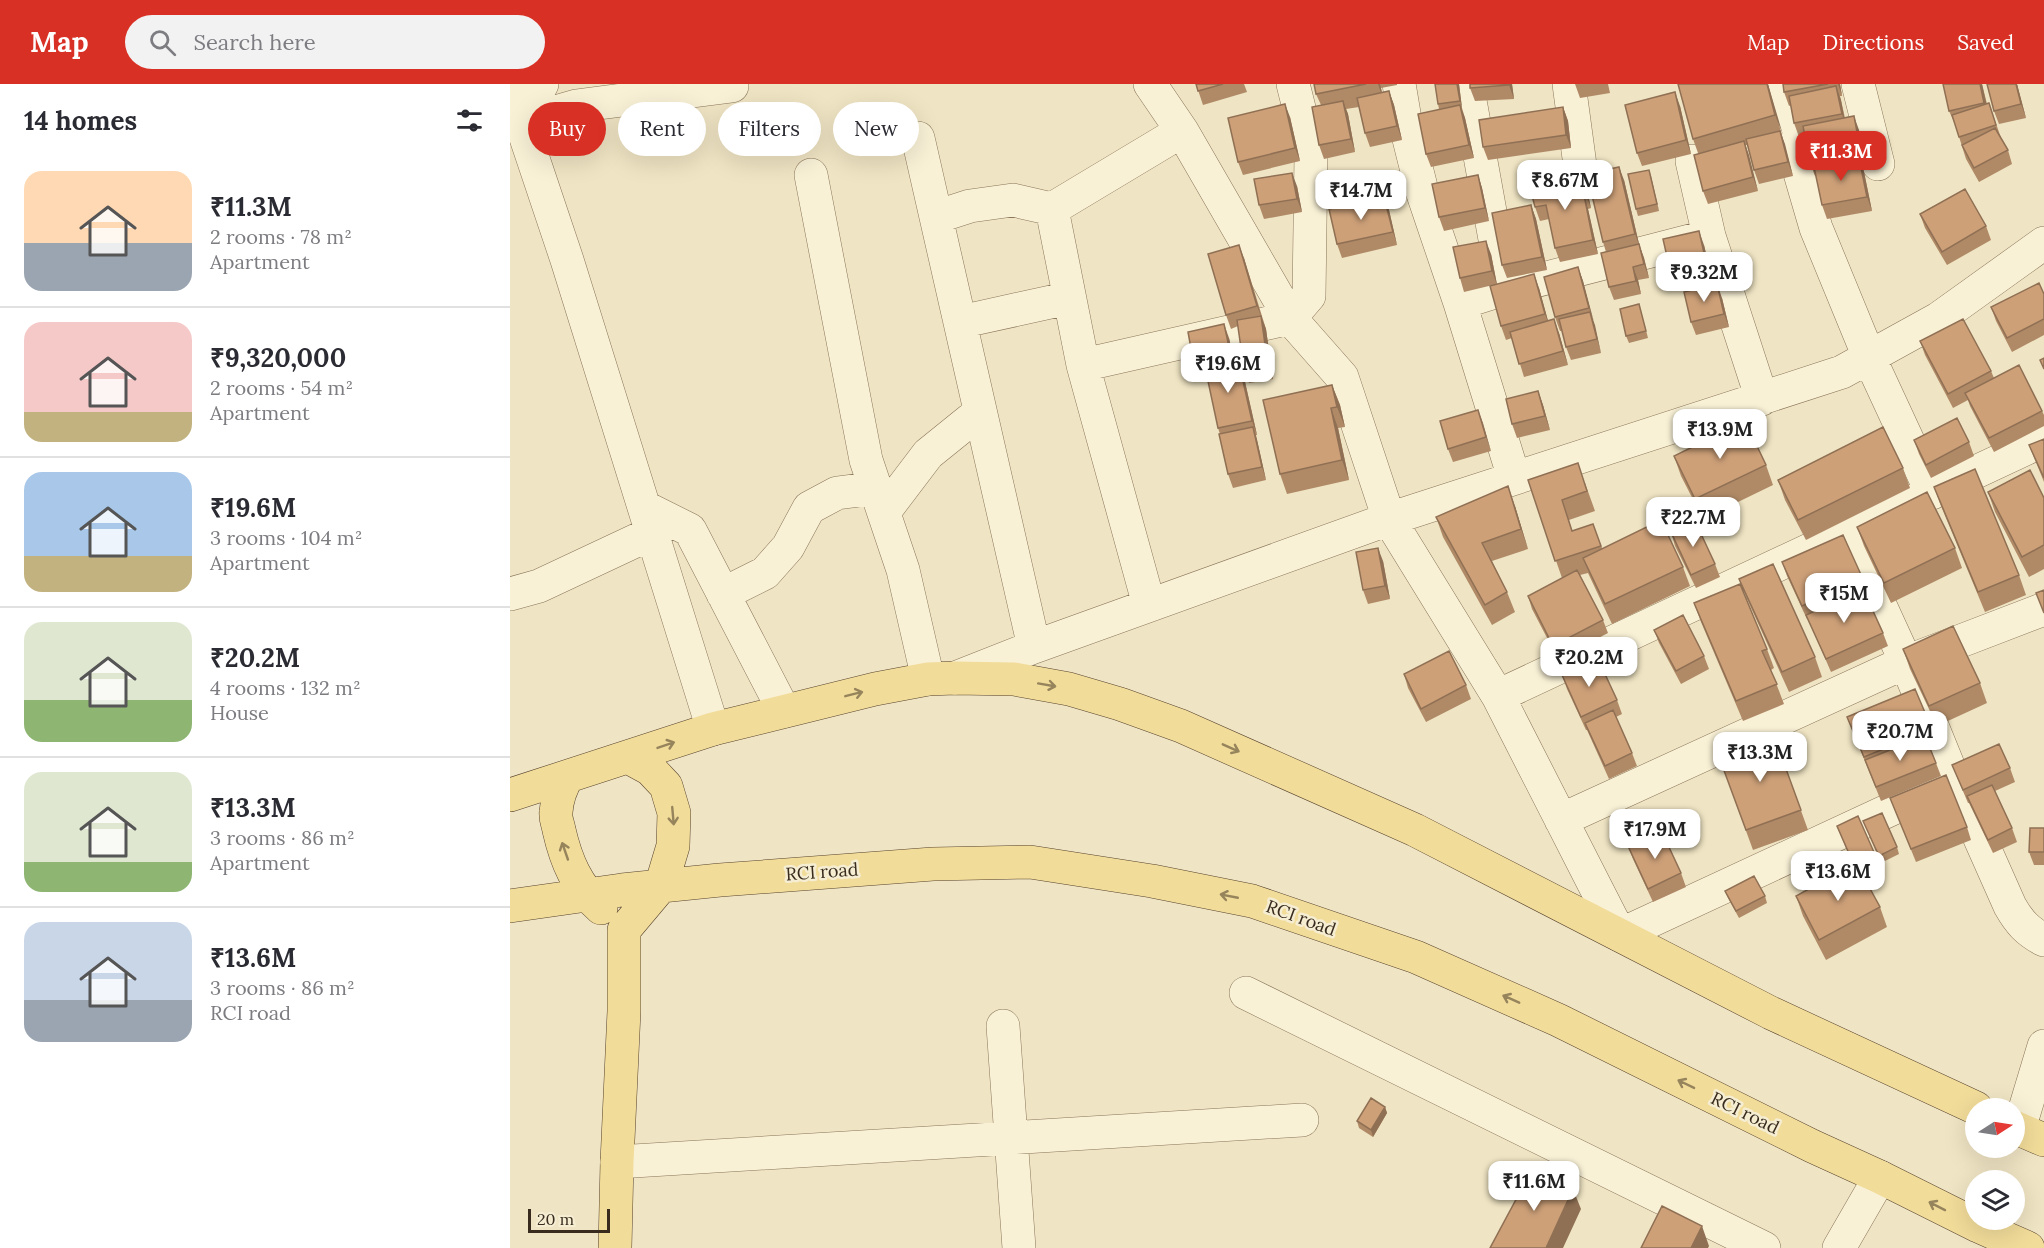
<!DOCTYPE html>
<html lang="en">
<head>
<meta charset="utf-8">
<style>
	:root { --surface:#fff; --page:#f2f2f3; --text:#2b2b33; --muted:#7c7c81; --line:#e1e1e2; --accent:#d93025 }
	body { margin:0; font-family:Lora,serif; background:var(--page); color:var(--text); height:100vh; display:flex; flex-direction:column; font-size:22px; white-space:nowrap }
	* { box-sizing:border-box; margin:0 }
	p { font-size:20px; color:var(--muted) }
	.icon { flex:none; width:33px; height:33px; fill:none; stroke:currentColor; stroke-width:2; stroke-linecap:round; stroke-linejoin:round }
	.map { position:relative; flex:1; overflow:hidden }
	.side { display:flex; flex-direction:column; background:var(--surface); width:510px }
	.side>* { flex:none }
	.top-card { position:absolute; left:18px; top:18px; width:570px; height:54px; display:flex; gap:12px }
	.needle { width:39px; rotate:78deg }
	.controls { position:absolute; left:1455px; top:1014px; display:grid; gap:12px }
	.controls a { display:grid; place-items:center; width:60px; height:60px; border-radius:50%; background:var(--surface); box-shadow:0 6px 24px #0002; font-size:30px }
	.scale { position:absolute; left:18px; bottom:15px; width:82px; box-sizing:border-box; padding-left:6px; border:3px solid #392c1e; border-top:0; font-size:16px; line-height:21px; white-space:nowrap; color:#392c1e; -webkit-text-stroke:4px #f6eed3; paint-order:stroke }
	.price { position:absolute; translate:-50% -51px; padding:0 14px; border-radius:12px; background:#fff; color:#222; font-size:20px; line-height:39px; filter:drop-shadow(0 2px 3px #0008) }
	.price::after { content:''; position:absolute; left:50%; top:36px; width:18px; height:14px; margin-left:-9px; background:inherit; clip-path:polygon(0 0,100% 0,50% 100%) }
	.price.selected { background:var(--accent); color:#fff }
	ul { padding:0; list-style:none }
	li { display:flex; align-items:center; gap:18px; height:150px; padding:0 24px }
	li+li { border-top:2px solid var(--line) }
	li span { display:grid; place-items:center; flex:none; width:168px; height:120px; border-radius:18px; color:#555 }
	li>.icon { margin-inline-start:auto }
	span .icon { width:72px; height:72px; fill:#fffc; stroke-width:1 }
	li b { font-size:26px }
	h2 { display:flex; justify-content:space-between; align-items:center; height:72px; padding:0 24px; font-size:26px }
	.tag { padding:0 21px; border-radius:27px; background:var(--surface); box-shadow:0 6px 24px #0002; font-size:21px; line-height:54px }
	.tag.selected { background:var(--accent); color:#fff }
	header { display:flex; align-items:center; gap:36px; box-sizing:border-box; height:84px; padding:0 30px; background:var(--accent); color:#fff }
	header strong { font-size:28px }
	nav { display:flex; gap:33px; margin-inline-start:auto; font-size:21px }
	.search { width:420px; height:54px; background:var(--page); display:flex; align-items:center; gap:15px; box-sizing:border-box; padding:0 21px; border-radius:33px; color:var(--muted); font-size:22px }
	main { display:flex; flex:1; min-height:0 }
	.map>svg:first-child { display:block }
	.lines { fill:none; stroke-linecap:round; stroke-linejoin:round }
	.minor-casing { stroke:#897559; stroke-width:34 }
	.major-casing { stroke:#57432e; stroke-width:34 }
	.minor { stroke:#f9f1d6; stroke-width:33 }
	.major { stroke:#f2dc9a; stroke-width:33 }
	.wall { fill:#b08a67 }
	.shaded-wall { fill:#907054 }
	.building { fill:#cda078; stroke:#907054; stroke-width:1.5 }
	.oneway { stroke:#96845c }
	.labels { text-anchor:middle; stroke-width:5; stroke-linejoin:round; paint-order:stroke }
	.street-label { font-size:18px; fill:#392c1e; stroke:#f6eed3 }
</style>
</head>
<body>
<header>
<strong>Map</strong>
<div class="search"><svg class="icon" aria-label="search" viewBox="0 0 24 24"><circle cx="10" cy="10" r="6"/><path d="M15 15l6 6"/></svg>Search here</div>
<nav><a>Map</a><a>Directions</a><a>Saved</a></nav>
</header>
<main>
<section class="side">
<h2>14 homes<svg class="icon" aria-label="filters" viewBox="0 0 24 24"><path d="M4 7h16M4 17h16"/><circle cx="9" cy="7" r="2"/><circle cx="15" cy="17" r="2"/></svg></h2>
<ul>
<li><span style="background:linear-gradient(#ffd9b3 60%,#9aa5b1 0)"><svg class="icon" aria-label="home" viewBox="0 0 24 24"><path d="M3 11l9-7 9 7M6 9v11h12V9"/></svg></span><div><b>₹11.3M</b><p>2 rooms · 78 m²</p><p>Apartment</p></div></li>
<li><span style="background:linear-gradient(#f6c9c9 75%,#c2b280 0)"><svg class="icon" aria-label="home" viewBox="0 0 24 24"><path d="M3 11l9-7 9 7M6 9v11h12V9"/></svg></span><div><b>₹9,320,000</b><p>2 rooms · 54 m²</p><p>Apartment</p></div></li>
<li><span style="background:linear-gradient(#a9c7e8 70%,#c2b280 0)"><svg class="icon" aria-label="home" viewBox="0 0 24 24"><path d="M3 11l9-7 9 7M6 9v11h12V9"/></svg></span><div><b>₹19.6M</b><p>3 rooms · 104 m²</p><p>Apartment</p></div></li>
<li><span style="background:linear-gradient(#dfe7d0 65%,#8fb573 0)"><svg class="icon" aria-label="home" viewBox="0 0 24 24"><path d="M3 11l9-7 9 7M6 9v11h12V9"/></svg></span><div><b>₹20.2M</b><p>4 rooms · 132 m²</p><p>House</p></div></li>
<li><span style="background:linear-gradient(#dfe7d0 75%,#8fb573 0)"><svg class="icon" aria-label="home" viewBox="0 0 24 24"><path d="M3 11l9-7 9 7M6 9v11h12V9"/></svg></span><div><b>₹13.3M</b><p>3 rooms · 86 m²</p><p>Apartment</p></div></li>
<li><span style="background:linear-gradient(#c9d6e8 65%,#9aa5b1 0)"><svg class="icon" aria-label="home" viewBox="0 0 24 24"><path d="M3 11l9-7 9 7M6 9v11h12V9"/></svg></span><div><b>₹13.6M</b><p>3 rooms · 86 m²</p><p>RCI road</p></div></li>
</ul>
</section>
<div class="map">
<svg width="1534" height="1164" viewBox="0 0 1534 1164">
	<rect width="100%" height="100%" fill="#efe4c3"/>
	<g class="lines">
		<!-- minor casing -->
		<g class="minor-casing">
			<path id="minor" d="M640,0l32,47 108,187 52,59 47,142 109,177 122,239 334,-155 56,126c9,16 17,25 34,34
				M889,0l8,47 15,60 38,112 54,175
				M957,0l37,205
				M1059,0l13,96
				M1264,0l42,144 53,129 63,136
				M1348,0l20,80
				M0,6l57,170 146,469
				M11,38l55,-16 156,-20
				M11,38l21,-38
				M408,54l116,509
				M1182,77l17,75 53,163
				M301,91l55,285 37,110 25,109
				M426,133l34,-11 43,-6 39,9
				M950,219l44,-14 205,-53
				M450,238l109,-24
				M573,281l207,-47 19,-22 2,-140 -18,-72
				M134,423l46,23 94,181
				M374,428l44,-58 52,-42
				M1337,449l59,129 48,118
				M0,510l29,-8 113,-53
				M213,510l42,-21 23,-26 21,-39 28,-15 39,-5
				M639,521l-66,-240 -31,-156 130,-78
				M445,594l79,-31 355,-128 453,-147 96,-53 106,-76
				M988,612l546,-256
				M1051,736l345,-158 138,-53
				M736,909l518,255
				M493,942l16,222
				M1509,1045l25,-83
				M107,1078l685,-42
				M1329,1164l41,-71"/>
		</g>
		<!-- major casing -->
		<g class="major-casing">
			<path id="major" d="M58,692c-7,11 -11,22 -12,36 -1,6 2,12 3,18 7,31 18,57 42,78
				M0,711l203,-66 162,-40 53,-10 27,-1 59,1 55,10 51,15 61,22 234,104 356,183 205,95
				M0,822l112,-16 98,-10 213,-16 97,-2 122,19 100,20 164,56 142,63 254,126 68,31 98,49 50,22
				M1504,1043l30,13
				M105,1164l2,-86 7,-151v-81l37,-44 12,-40 1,-33 -8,-27 -16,-17 -22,-12"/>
		</g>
		<!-- minor -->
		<use href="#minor" class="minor"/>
		<!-- major -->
		<use href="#major" class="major"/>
	</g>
	<!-- wall -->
	<path class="wall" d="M686,0h48l3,8 -44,13z
		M804,0h83v1l-16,3 1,5 7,-2 5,14 8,35 -32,7 -5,-14 -6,-26 -13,2 2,5 7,38 -31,7 -5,-14 2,-40 -5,-11z
		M949,0l3,24 3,10 9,40 -43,9 -5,-13 13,-45 -1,-5z
		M960,0h42l2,15 -39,2 -5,-13z
		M1065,0h33l2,9 -30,5z
		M1258,0l25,92 -34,8 -5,-14 -6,-25h-3l13,46 -50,13 -5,-13 -5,-38 -5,-14z
		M1273,0h57l2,12h-2l5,22 14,12 6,37h-2l9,44 -45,8 -5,-14 -6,-29h-1l-5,-13 -5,-28 -6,2 -5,-14 -3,-18 -2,1 -5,-14z
		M1433,0h39l5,20 2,-1 12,35 7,12 4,14 -33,18 -13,-23 -11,-35 -6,-13z
		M1507,0l9,34 -27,6 -5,-13z
		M1170,22l11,48 -49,12 -5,-13z
		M1053,23l5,14 3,27 -83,12 -5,-13z
		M780,33l10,44 -57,14 -5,-13z
		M1139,86l10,41 -21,5 -2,-7z
		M968,91l4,13 7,33 -45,10 -5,-14z
		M1072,93l5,13 4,18 -3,1 10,45 -38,8 -5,-14 -6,-29 -9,2 -5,-14z
		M1114,96l15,64 5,14 5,20 -11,2 3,14 -27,6 -5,-13 -3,-35 -3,-10z
		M787,102l5,26 -38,7 -5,-14z
		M874,113l5,13 8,35 -55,13 -5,-14z
		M1021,121l5,14 11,51 -40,8 -5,-13z
		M1410,130l66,12 5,14 -44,25 -22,-37z
		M1194,161l7,30 -36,8 -5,-13z
		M981,170l6,30 42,4 9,33 11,12 9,32 -44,12 -12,-39 -6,2 -5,-14 -8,-41 -29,7 -4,-14z
		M734,174l22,71 7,50 -24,4 -5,-14 -6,-43 -7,3 -5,-14z
		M1068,183l5,14 18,72 -30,7 -5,-13 -4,-16h-2l-5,-14z
		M1534,210v41l-32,17 -16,-31 -5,-14z
		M1212,214l7,29 -33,8 -5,-13z
		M1131,227l7,27 -19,5 -3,-7z
		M719,254l5,22 -37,8 -5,-14z
		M1410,257l71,30 3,7 48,33 2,4v11l-50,26 -24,-46 -2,-6 -15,8 -28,-53z
		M733,289l14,62h-1l10,45 -33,8 -5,-14 -8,-40 -2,-6z
		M822,301l8,20 5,22 -7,1 11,52 -62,14 -7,-20z
		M1028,307l5,14 7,25 -33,8 -5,-14z
		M968,326l13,41 -38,11 -5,-13z
		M1534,355v43l-15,-37z
		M1404,356l55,2 5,14 -43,22 -12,-24z
		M1164,372l92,9 7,20 -70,34 -22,-43z
		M1393,384l7,20 -104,52 -21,-40 -7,-20z
		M1018,396l57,3 10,28 -26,9 3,11 21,-7 9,24 81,19 7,19 -78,38 -24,-51 -8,2 23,45 5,13 -50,26 -26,-50 -4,-13 34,-18z
		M1424,403l85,88 7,20 -41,17 -44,-106z
		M1478,408l56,6v71l-15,8 -34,-65z
		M1005,422l13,43 -36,12 15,31 8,20 -23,13 -49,-88 -7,-20z
		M1347,443l98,21 7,20 -71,35 -27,-57z
		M1161,448l44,32 5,13 -24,11 -21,-42z
		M873,477l7,38 -22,5 -5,-14z
		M1272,478l81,17 5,13 -3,1 18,40 5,13 -57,26 -23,-53h-1l-20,-43z
		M1229,495l76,78 7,20 -33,15 -42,-93z
		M1184,519l73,46 7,19 -3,2 13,34 -41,17 -42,-99z
		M1144,546l50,26 5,13 -28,15 -22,-41z
		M1393,565l77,34 7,20 -50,23 -27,-57z
		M894,590l62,11 5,14 -45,23 -18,-34z
		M1052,591l55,25 5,14 -6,3 16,36 5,13 -28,13 -22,-49h-1l-19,-41z
		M1337,633l85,12 5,13 -8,3 12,31 -60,25z
		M1264,652l34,94 -55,20 -34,-93z
		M1442,681l58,3 5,14 -20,9 17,37 5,14 -24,11 -24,-50h-1z
		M1380,714l77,29 4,13 -55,22z
		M1353,737l34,26 2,7 -18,9z
		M1327,742l40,33 5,14 -17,7 15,27 7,20 -61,33 -23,-44 -7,-20 57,-31z
		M1534,744v37h-10l-5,-13z
		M1118,762l53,27 5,14 -33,15 -20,-43z
		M1215,807l40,5 2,7 -28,15 -11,-20z
		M875,1023l2,6 -14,24 -14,-9 -2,-7z"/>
	<!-- shaded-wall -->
	<path class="shaded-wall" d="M868,0h2l4,18z
		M947,0h2l3,24 -2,-7z
		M999,0h3l2,15 -5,-14z
		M1257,0h1l15,51 -8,-20z
		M1328,0h2l2,12z
		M1470,0h2l7,32 -5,-13z
		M1506,0h1l9,34 -5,-14z
		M1326,2l5,14 5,27 -4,-13z
		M879,7l5,14 8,35 -5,-14z
		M1165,8l5,14 11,48 -5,-14z
		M833,17l5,13 7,38 -4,-13z
		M775,20l5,13 10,44 -5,-13z
		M950,21l5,13 9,40 -5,-13z
		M1053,23l5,14 3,27 -5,-13z
		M1344,32l5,14 6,37 -4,-14z
		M1270,47l5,13 8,32 -5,-14z
		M1234,57l5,14 9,36 -5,-14z
		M1349,74l5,14 8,39 -5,-14z
		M1109,83l5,13 16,68 -5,-14z
		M1139,86l2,6 8,35 -2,-7z
		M782,89l5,13 5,26 -5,-13z
		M968,91l4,13 7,33 -4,-13z
		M1072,93l5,13 4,18 -5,-13z
		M1074,111l4,14 10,45 -5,-14z
		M874,113l5,13 8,35 -4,-13z
		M1021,121l5,14 11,51 -5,-13z
		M1189,147l5,14 7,30 -5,-13z
		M976,157l5,13 6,31 -5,-14z
		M1129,160l5,14 5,20 -5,-14z
		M729,161l5,13 18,61 -5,-13z
		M1068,183l5,14 11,41 -5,-14z
		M1123,183l5,13 3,14 -5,-13z
		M1024,190l5,14 11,40 -5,-14z
		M1207,200l5,14 7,29 -5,-13z
		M1080,228l5,13 6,28 -4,-14z
		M751,232l5,13 7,50 -5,-13z
		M1044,235l5,14 9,32 -5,-14z
		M714,240l5,14 5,22 -5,-13z
		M728,275l5,14 14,62 -5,-14z
		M822,301l8,20 5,22 -8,-20z
		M1028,307l5,14 7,25 -5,-14z
		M821,324l7,20 11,52 -7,-20z
		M968,326l5,13 8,28 -5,-14z
		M743,343l4,13 9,40 -4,-13z
		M998,402l7,20 13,43 -7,-20z
		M868,464l5,13 7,38 -5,-13z
		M875,1023l2,6 -14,24 -2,-7z
		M1063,1105l8,20 -18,39h-17z
		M1192,1142l7,20 -1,2h-17z"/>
	<!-- building -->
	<path class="building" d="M686,0h27l-25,7z
		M804,0h52l-50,10z
		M925,0h22l3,17 -22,3z
		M960,0h39v1l-39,3z
		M1168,0h89l8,31 -82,24z
		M1273,0h45l-44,8z
		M1433,0h37l4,19 -35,8z
		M1477,0h29l5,20 -27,7z
		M1326,2l6,28 -48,9 -5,-27z
		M879,7l8,35 -32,7 -8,-35z
		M1165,8l11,48 -49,13 -12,-48z
		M833,17l8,38 -32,6 -7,-38z
		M1479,19l7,22 -37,12 -7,-22z
		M775,20l10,44 -57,14 -10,-44z
		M950,21l9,40 -43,9 -8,-40z
		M1053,23l3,28 -83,12 -4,-27z
		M1344,32l7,37 -51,10 -7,-37z
		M1485,44l13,22 -34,18 -12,-23z
		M1270,47l8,31 -34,8 -8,-31z
		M1234,57l9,36 -50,14 -9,-36z
		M1349,74l8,39 -45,8 -8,-38z
		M1109,83l16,67 -32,8 -16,-68z
		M1139,86l8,34 -21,5 -8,-35z
		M782,89l5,26 -38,6 -5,-26z
		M968,91l7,33 -46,9 -7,-33z
		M1072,93l4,18h-2l9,45 -38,8 -9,-43 -11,2 -5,-19z
		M1455,105l21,37 -44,26 -22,-38z
		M874,113l9,35 -56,12 -8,-35z
		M1021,121l11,52 -40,8 -10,-52z
		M1189,147l7,31 -36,8 -7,-31z
		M976,157l6,30 -32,7 -7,-31z
		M1129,160l5,20 -11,3 3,14 -27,6 -8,-34z
		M729,161l18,61 -31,9 -18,-61z
		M1068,183l11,41 -34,9 -11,-40z
		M1024,190l11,40 -44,12 -11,-40z
		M1529,199l5,11v25l-37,19 -16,-31z
		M1207,200l7,30 -33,8 -7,-30z
		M1129,220l7,27 -20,5 -6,-27z
		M1080,228l7,27 -31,8 -7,-28z
		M751,232l7,50 -24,3 -7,-49z
		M1044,235l9,32 -44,13 -9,-32z
		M1453,235l28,52 -43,23 -28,-53z
		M714,240l5,23 -37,7 -4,-22z
		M1534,274v11l-4,-9z
		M728,275l14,62 -34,7 -13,-61z
		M1509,281l23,46 -53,27 -24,-45z
		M822,301l5,22 -6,1 11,52 -62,14 -17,-74z
		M1028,307l7,25 -33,8 -6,-25z
		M968,326l8,27 -38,12 -8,-28z
		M1447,334l12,24 -43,23 -12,-25z
		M1235,337l21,44 -71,34 -21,-43z
		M743,343l9,40 -34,7 -9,-40z
		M1373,343l20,41 -105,52 -20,-40z
		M1534,355v39l-15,-33z
		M1068,379l9,28 -25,9 10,31 21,-7 8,22 -46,15 -27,-81z
		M1465,385l44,106 -41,17 -44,-105z
		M1520,386l14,28v47l-22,12 -34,-65z
		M998,402l13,43 -39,14 25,49 -22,13 -49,-88z
		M1417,408l28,56 -71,35 -27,-56z
		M1151,436l22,47 -78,37 -22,-46z
		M1185,437l20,43 -24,11 -20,-43z
		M1333,451l20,44 -61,27 -20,-44z
		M868,464l7,38 -22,4 -7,-38z
		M1263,480l42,93 -33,15 -43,-93z
		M1067,486l26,50 -50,26 -25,-50z
		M1230,500l27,65 -5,2 15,33 -41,17 -42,-98z
		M1353,505l20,44 -57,26 -20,-44z
		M1534,506v23l-8,-20z
		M1173,531l21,41 -28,15 -22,-41z
		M1443,542l27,57 -51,23 -26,-57z
		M939,567l17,34 -45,24 -17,-35z
		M1088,575l19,41 -36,17 -19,-42z
		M1405,605l17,40 -68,28 -17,-40z
		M1103,626l19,43 -27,13 -20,-43z
		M1264,652l27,74 -55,20 -27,-73z
		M1415,652l11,27 -60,24 -11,-27z
		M1489,660l11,24 -47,22 -11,-25z
		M1436,691l21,52 -56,22 -21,-51z
		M1482,701l20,43 -24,12 -21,-44z
		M1372,729l15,34 -18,9 -16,-35z
		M1348,732l19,43 -18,8 -3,-4 -2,2 -17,-39z
		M1520,744h14v24h-15z
		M1151,746l20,43 -33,16 -20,-43z
		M1346,779l24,44 -61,33 -23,-44z
		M1244,792l11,20 -29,15 -11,-20z
		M861,1014l14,9 -14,23 -14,-9z
		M1025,1080l38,25 -27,59h-56z
		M1152,1122l40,20 -11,22h-50z"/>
	<!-- one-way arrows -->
	<defs><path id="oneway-shaft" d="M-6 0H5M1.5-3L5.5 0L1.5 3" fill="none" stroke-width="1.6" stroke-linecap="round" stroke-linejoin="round" transform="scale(1.5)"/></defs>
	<g class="oneway">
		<use href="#oneway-shaft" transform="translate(537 601) rotate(10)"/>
		<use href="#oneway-shaft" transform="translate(344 610) rotate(-14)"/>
		<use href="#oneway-shaft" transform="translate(156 661) rotate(-19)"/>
		<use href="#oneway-shaft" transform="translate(721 664) rotate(24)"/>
		<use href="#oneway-shaft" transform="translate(163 732) rotate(85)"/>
		<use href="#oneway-shaft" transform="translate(55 767) rotate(-109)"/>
		<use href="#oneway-shaft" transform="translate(719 812) rotate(-169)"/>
		<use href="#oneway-shaft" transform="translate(1001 915) rotate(-156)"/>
		<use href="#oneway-shaft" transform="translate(1176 1000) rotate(-154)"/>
		<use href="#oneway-shaft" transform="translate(1427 1122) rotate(-153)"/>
	</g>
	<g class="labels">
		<!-- street labels -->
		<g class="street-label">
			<text transform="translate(312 788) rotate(-4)" y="6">RCI road</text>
			<text transform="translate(791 834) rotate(20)" y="6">RCI road</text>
			<text transform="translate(1235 1029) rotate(26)" y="6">RCI road</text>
		</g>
	</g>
</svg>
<div class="controls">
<a><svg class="needle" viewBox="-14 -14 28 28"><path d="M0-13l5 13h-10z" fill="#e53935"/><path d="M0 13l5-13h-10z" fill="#7c7c81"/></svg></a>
<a><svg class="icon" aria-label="layers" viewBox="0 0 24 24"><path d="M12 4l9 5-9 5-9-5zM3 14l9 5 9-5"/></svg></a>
</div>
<div class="scale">20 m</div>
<b class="price selected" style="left:1331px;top:98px">₹11.3M</b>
<b class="price" style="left:1055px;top:127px">₹8.67M</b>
<b class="price" style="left:851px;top:137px">₹14.7M</b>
<b class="price" style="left:1194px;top:219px">₹9.32M</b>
<b class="price" style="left:718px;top:310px">₹19.6M</b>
<b class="price" style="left:1210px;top:376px">₹13.9M</b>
<b class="price" style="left:1183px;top:464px">₹22.7M</b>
<b class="price" style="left:1334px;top:540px">₹15M</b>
<b class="price" style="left:1079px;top:604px">₹20.2M</b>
<b class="price" style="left:1390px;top:678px">₹20.7M</b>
<b class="price" style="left:1250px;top:699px">₹13.3M</b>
<b class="price" style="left:1145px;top:776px">₹17.9M</b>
<b class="price" style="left:1328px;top:818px">₹13.6M</b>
<b class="price" style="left:1024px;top:1128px">₹11.6M</b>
<div class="top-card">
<a class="tag selected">Buy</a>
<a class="tag">Rent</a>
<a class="tag">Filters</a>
<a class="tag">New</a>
</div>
</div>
</main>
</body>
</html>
